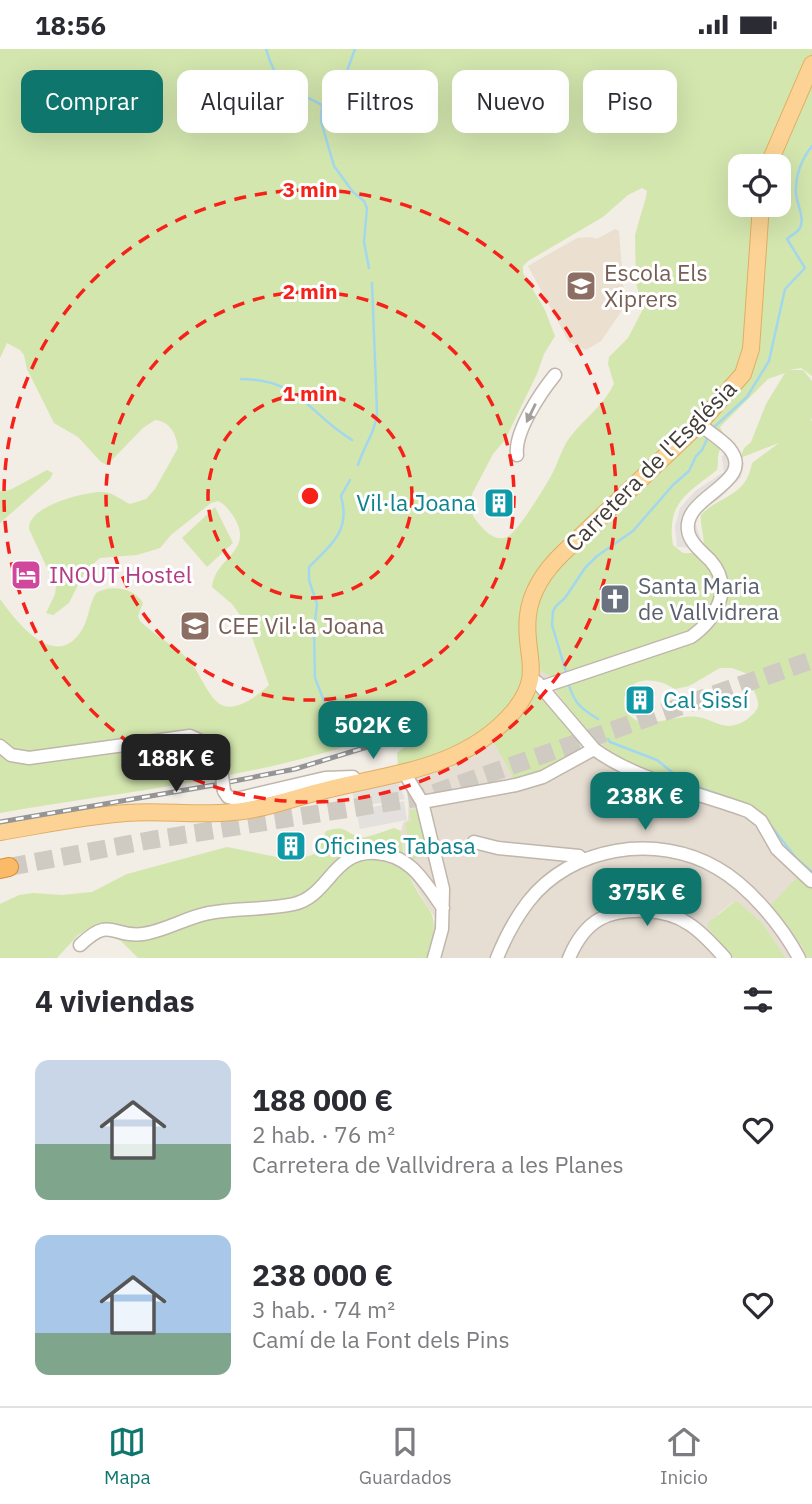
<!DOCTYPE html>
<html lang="es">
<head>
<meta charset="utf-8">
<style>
	:root { --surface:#fff; --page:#f2f2f3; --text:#2b2b33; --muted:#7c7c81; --line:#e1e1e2; --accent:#0f766e }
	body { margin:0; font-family:"IBM Plex Sans",sans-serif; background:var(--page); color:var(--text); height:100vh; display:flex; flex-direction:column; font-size:26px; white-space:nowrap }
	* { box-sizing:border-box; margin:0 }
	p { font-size:23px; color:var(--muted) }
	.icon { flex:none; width:38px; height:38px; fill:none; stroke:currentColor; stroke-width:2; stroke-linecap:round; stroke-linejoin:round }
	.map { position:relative; height:909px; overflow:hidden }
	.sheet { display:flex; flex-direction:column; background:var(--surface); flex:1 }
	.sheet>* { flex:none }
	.hud { position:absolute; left:21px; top:21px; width:770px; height:63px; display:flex; gap:14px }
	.controls { position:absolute; left:728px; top:105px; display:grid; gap:14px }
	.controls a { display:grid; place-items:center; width:63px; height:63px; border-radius:14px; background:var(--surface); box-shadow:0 7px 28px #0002; font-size:35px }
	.price { position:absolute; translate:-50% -60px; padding:0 16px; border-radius:14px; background:var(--accent); color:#fff; font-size:23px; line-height:46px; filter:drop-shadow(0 2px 4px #0008) }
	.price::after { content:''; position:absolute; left:50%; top:42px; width:21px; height:16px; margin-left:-10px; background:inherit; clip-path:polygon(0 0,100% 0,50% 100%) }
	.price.selected { background:#222; color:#fff }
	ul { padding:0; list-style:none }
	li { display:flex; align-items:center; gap:21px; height:175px; padding:0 35px }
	li span { display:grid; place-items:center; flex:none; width:196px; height:140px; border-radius:14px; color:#555 }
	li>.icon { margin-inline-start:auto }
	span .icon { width:84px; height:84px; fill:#fffc; stroke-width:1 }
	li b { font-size:30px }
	h2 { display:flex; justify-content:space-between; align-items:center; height:84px; padding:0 35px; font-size:30px }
	.chip { padding:0 24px; border-radius:14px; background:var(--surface); box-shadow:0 7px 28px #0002; font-size:24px; line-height:63px }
	.chip.selected { background:var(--accent); color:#fff }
	.status { display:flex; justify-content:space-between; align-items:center; height:49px; padding:0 35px; background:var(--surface); direction:ltr }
	.status svg { height:19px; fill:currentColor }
	.dock { display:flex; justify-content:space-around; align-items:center; height:98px; border-top:2px solid var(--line); background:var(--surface); font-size:19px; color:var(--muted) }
	.dock a { display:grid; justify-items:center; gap:4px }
	.dock .selected { color:var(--accent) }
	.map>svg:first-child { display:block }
	.residential { fill:#e6ded3 }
	.education { fill:#ebe0cf }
	.green { fill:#d3e6ae; fill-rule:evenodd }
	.parking { fill:#e3e0dd }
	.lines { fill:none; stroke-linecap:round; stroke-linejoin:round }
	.stream { stroke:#a2d7ee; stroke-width:2.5 }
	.highway-tunnel { stroke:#cfcac2; stroke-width:18; stroke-dasharray:18 9; stroke-linecap:butt }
	.minor-casing { stroke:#c0b6ab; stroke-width:15 }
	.major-casing { stroke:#e1ae64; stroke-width:18 }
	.highway-casing { stroke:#da8c37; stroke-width:20 }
	.minor { stroke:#fff; stroke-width:12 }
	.major { stroke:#fcd394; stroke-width:16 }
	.highway { stroke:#fbba67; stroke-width:18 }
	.rail-casing { stroke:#959595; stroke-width:5 }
	.rail { stroke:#fff; stroke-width:2.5; stroke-dasharray:8; stroke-linecap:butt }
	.minor-bridge-casing { stroke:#c0b6ab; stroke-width:15; stroke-linecap:butt }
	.minor-bridge { stroke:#fff; stroke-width:12 }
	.oneway { fill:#a29e9a }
	.ring { fill:none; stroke:#f62118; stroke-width:3.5; stroke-dasharray:12 9 }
	.labels { text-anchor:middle; stroke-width:6; stroke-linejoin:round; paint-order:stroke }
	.education-label { font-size:23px; fill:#785e54; stroke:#fff; text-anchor:start }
	.street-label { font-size:23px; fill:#443d35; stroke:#fff }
	.culture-label { font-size:23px; fill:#0d838f; stroke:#fff; text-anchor:start }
	.hotel-label { font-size:23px; fill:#b23c85; stroke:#fff; text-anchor:start }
	.worship-label { font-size:23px; fill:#5b616d; stroke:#fff; text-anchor:start }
	.centre { fill:#f62118; stroke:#fff; stroke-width:3.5 }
	.ring-label { font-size:21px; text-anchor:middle; font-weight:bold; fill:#f62118; stroke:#fff; stroke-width:6; stroke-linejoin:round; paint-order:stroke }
</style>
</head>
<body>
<div class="status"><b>18:56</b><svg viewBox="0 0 49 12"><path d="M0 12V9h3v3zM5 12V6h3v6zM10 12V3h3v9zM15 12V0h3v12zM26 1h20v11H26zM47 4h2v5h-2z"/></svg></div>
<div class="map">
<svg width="812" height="909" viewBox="0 0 812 909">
	<rect width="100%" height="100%" fill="#f2ede5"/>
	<!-- residential -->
	<path class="residential" d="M539,621l10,6 9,18 85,75 28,9 86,34 49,58 -26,52 22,24 5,12h-21l-23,-34 -30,-22 -15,12 -9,14 25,30h-306l5,-19 2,-21 -28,-45 -6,-42 2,-8 5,-3 1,-24 -11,-30 124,-81z"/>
	<!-- education -->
	<path class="education" d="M615,180l4,2 6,75 -24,35 -15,9 -17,-8 -41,-76 49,-28 14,-1 6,2z"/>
	<!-- green -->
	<path class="green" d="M0,0h812v327l-11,-8 -12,2h14l9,11v37l-2,3 2,-1v538h-5l-5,-12 -34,-38 37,-39 -48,-57 -86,-34 -28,-9 -27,-13 -33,-29 -25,-33 -9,-18 -10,-6 -17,15 -15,23 -19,18 -37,24 -32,14 -21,2 -1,-13c8,-7 20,-16 13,-27l-8,1c-129,50 -267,63 -402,86v-214c16,22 53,71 80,34 9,-12 8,-27 16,-40 14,-9 39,-5 47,10l-5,13 2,5c15,15 34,24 48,38 11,12 18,33 28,42 16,16 41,-5 53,-16l-21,-59 -16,-22 -20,-17c3,-30 43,-35 22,-70 -5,-7 -8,-12 -16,-16l-7,2 -40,32 -11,13 -23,7 -37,3 -15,13 -16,32 -16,12 -7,-2 9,-19 1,-7 -27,-58c-2,-23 57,-38 75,-37 10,1 17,8 26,12l16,-5 9,-10 23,-41c-2,-14 -7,-26 -23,-28l-12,8 -36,37 -6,-3 -23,-25 -24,-14 -27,-54 -3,-14 -4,-5 -13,-7 -7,15zM740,117h39v39h-39zM642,139l5,3 -1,6 -11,38 1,48 7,26 -15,29 -19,19 -1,7 6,20c-11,22 -29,34 -44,53 -9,12 -12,27 -19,39 -6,11 -34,57 -44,61 -14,6 -27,-11 -34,-21l-1,-22 21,-40 12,-14 32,-66 7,-20 11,-18 -10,-26 -22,-37v-7l5,-5 75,-44 25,-22zM785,324l-19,31 -15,38 -7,6 -4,10 39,-15 -27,20c-6,35 -33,32 -51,52 -2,19 15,40 -18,38l-10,-8c-7,-43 15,-52 44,-75 1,-5 1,-9 1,-13 2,-15 12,-12 2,-30l48,-48zM720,619h12l16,6c0,12 14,24 9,35 -4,7 -14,14 -22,16 -13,4 -24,-6 -37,-8 -19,-3 -41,9 -60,4 -5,-2 -9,-6 -13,-10 -7,-34 28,-37 50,-22l14,-3z
		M47,421l6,3 -3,6 -50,44v-32l10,-1z
		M215,458l18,36 -26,24 -25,-29z
		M535,640l46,56 -10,16 -56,20 -23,-42z
		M419,760l11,47 -18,3 -7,-36 6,-1 -2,-12z
		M394,779l7,3c2,14 2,32 8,45 20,41 33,31 19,82h-290l-17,-17 -30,-14 -13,8 -21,23h-57v-54l19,-9 14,-2 29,2 30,-3 35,-18 100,-27 65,13 20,-5 6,-4 8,-20c21,-7 18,2 34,6 6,2 27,-7 34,-9z
		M734,853h4l25,22 23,34h-52l-26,-30v-5z"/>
	<!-- parking -->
	<path class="parking" d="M728,402l16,12 -3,14 -23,23 -19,11 -4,11 8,23 -5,3 -21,-1 -2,-21 5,-18 15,-17 29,-19 -2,-16z
		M398,732l7,18 -50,8 -3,-18z
		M404,752l3,19 -47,9 -4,-19z"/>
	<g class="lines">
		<!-- stream -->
		<path class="stream" d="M266,0c10,37 25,40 56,56l-1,16 13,45 19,26 11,9 3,7 -3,34 5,26
			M322,56l25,-34 8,-22
			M241,330c61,1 66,34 111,61
			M712,380l35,-32 22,-36 16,-72 20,-21 -18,-29c4,-4 10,-6 13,-11 5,-9 -3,-24 -4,-34 -1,-18 5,-34 16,-48
			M358,416c6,-19 18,-34 19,-53l-5,-129
			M567,626l-15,-50 1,-14 3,-5 9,-8 20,-30 12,-12 36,-25 40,-46 16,-14 7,-15 6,-6 6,-13
			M568,633c6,21 12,26 30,37
			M324,652l-9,-23 -1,-48 3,-26 -8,-24v-13c22,-22 42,-36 32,-71l9,-16
			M608,690l2,3 47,18 27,22 50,18
			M768,773l28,36 16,14"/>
		<!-- highway-tunnel -->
		<path class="highway-tunnel" d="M9,818l142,-27 272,-43 389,-137"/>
		<!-- minor casing -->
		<g class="minor-casing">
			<path id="minor" d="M517,406c-3,-23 24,-63 38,-80
				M537,633l57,67c42,31 105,44 154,62l13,10 16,28 34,32
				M542,638l149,-50c25,-18 44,-49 19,-77 -8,-8 -21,-18 -22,-30 -5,-35 70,-47 41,-82 -8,-9 -20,-16 -30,-24
				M0,697l11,9 18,3 161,-22c16,6 26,15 31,32
				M405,725l17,28 21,87 -1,40 -8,29
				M224,742l4,6 8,2 89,-21 28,-1 5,5
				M422,753l94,-17 27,-8 51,-28
				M474,793l24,6 81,8 4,4
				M80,896c31,-30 32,-7 63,-11 22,-3 44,-17 66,-21 28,-5 57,-3 85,-9 35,-8 39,-54 82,-51 35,2 49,30 67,55
				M497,909c8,-20 18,-39 31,-56 43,-56 129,-69 189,-34 32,18 65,58 82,90
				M569,909c16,-38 38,-49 78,-47 15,1 29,4 42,13 14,9 25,22 36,34"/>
		</g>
		<!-- major casing -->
		<g class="major-casing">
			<path id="major" d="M768,117l44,-102
				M0,783c42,-7 84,-16 126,-19 36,-3 71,3 107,-1 31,-2 63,-15 93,-22 67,-17 139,-21 188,-79 31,-38 9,-56 14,-96 3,-25 18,-46 36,-63l135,-128 44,-50 8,-25 10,-144"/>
		</g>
		<!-- highway casing -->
		<g class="highway-casing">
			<path id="highway" d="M0,820l9,-2"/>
		</g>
		<!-- minor -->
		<use href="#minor" class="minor"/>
		<!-- major -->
		<use href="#major" class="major"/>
		<!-- highway -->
		<use href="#highway" class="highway"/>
		<!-- rail casing -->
		<g class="rail-casing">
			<path id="rail" d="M229,733l66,-13 82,-25
				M0,773l220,-38"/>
		</g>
		<!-- rail -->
		<use href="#rail" class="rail"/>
		<!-- minor-bridge casing -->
		<g class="minor-bridge-casing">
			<path id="minor-bridge" d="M221,719l3,23"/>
		</g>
		<!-- minor-bridge -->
		<use href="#minor-bridge" class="minor-bridge"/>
	</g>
	<!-- one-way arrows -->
	<defs><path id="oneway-solid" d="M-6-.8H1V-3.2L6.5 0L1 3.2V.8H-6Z" transform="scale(1.75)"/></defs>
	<use class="oneway" href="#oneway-solid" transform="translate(531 364) rotate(116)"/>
	<!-- distance rings -->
	<g class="ring">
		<circle cx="310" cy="447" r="102"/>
		<circle cx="310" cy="447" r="204"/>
		<circle cx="310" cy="447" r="306"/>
	</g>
	<!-- icons -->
	<defs>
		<g id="school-square" transform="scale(1.575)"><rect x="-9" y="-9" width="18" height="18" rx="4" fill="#8d6e63" stroke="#fff"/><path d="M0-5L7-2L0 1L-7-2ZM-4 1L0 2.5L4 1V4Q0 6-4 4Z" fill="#fff"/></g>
		<g id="building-square" transform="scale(1.575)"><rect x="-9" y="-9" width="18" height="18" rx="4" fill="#0f9aa8" stroke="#fff"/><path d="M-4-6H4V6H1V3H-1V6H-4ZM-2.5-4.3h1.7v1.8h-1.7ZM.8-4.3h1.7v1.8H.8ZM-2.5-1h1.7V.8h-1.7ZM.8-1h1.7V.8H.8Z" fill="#fff"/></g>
		<g id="hotel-square" transform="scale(1.575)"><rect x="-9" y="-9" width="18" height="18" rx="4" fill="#d1479c" stroke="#fff"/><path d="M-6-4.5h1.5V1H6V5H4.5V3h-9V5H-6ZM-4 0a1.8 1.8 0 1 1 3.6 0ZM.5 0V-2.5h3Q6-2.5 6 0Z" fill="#fff"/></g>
		<g id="church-square" transform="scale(1.575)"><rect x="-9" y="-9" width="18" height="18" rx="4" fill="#6b7280" stroke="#fff"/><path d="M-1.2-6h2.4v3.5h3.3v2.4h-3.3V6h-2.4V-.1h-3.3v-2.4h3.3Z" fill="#fff"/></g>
	</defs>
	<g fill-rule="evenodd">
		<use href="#school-square" x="581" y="237"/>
		<use href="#building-square" x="499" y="454"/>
		<use href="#hotel-square" x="26" y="526"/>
		<use href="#church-square" x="615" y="550"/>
		<use href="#school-square" x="195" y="577"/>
		<use href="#building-square" x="640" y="651"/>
		<use href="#building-square" x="291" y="797"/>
	</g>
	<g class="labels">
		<!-- education labels -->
		<g class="education-label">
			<text x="604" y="232">Escola Els<tspan x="604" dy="26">Xiprers</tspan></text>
			<text x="218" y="585">CEE Vil·la Joana</text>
		</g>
		<!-- street labels -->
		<g class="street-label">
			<text transform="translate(651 417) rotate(-45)" y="8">Carretera de l'Església</text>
		</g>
		<!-- culture labels -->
		<g class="culture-label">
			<text x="476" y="462" text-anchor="end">Vil·la Joana</text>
			<text x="663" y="659">Cal Sissí</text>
			<text x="314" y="805">Oficines Tabasa</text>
		</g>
		<!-- hotel labels -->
		<g class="hotel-label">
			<text x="49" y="534">INOUT Hostel</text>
		</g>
		<!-- worship labels -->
		<g class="worship-label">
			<text x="638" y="545">Santa Maria<tspan x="638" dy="26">de Vallvidrera</tspan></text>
		</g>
	</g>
	<circle cx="310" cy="447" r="10" class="centre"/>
	<g class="ring-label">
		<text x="310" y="148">3 min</text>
		<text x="310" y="250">2 min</text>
		<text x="310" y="352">1 min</text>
	</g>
</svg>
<div class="controls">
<a><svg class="icon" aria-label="locate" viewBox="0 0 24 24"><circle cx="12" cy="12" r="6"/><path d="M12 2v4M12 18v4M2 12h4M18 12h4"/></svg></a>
</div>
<b class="price" style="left:373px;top:712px">502K €</b>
<b class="price selected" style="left:176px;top:745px">188K €</b>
<b class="price" style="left:645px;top:783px">238K €</b>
<b class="price" style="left:647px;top:879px">375K €</b>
<div class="hud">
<a class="chip selected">Comprar</a>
<a class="chip">Alquilar</a>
<a class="chip">Filtros</a>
<a class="chip">Nuevo</a>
<a class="chip">Piso</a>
</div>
</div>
<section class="sheet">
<h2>4 viviendas<svg class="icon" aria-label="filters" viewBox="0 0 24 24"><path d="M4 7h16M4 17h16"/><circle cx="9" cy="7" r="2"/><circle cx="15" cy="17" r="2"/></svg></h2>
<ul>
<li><span style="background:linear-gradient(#c9d6e8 60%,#7fa58c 0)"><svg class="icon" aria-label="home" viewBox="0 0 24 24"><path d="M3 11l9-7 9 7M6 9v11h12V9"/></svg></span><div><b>188 000 €</b><p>2 hab. · 76 m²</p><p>Carretera de Vallvidrera a les Planes</p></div><svg class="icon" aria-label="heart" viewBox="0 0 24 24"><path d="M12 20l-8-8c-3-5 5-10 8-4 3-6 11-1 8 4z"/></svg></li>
<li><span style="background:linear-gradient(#a9c7e8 70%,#7fa58c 0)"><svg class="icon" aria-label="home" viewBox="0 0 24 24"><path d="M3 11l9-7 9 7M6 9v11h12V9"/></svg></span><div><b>238 000 €</b><p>3 hab. · 74 m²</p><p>Camí de la Font dels Pins</p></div><svg class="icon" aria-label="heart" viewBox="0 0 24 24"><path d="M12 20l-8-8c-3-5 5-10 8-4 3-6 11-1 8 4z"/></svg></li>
</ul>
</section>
<nav class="dock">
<a class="selected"><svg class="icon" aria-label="map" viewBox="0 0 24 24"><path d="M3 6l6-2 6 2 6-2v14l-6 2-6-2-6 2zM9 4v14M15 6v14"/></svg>Mapa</a>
<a><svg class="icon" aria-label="saved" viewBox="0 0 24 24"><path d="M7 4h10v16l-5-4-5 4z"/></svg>Guardados</a>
<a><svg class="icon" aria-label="home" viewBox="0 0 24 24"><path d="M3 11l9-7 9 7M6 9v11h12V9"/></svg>Inicio</a>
</nav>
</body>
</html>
